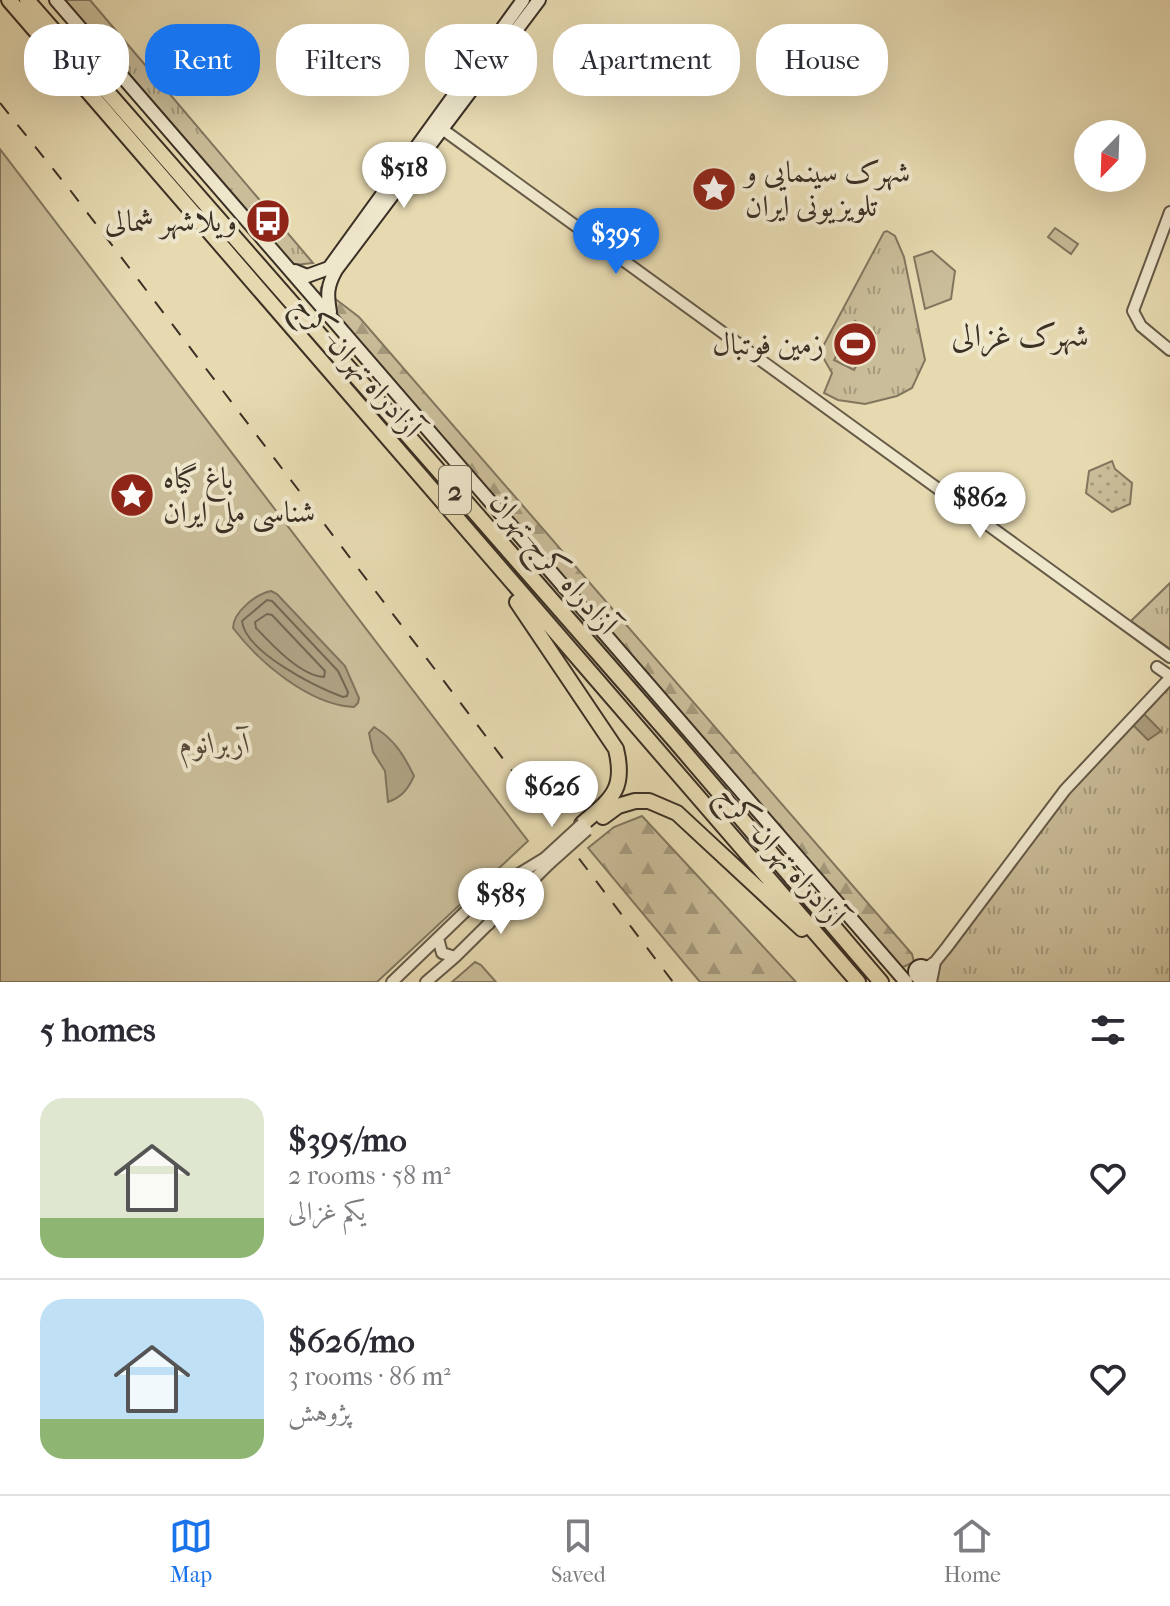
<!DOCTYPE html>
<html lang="en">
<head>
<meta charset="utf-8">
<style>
	:root { --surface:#fff; --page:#f7f7f7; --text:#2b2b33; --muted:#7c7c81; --line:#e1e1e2; --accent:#1a73e8 }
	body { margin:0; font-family:"IM FELL French Canon",Amiri,serif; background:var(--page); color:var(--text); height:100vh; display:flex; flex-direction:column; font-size:30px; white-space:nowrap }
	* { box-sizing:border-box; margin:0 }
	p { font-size:26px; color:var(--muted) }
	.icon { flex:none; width:44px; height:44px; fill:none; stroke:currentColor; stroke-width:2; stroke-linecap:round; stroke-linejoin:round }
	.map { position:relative; height:982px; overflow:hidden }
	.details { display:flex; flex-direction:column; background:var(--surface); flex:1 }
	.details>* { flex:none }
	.top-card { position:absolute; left:24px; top:24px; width:1122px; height:72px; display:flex; gap:16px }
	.needle { width:52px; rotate:203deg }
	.tools { position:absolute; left:1074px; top:120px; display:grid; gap:16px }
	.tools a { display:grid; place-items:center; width:72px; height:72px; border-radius:50%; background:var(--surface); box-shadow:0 8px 32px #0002; font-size:40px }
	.price { position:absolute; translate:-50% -68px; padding:0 18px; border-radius:28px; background:#fff; color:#222; font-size:26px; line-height:52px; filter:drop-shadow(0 2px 4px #0008) }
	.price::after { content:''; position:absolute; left:50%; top:48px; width:24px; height:18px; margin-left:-12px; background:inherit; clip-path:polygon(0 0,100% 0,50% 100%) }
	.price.on { background:var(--accent); color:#fff }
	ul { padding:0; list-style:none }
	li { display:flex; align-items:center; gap:24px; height:200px; padding:0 40px }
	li+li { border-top:2px solid var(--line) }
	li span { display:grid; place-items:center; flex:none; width:224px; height:160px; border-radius:24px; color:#555 }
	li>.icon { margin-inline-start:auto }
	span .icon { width:96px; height:96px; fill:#fffc; stroke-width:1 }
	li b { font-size:34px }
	h2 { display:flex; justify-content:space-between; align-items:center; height:96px; padding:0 40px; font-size:34px }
	.tag { padding:0 28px; border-radius:32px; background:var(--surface); box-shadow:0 8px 32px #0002; font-size:28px; line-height:72px }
	.tag.on { background:var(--accent); color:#fff }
	.dock { display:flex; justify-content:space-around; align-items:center; height:112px; border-top:2px solid var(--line); background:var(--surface); font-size:22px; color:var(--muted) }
	.dock a { display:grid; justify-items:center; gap:4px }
	.dock .on { color:var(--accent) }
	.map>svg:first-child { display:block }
	.grass { fill:url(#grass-dots); stroke:#82765f; stroke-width:2 }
	.forest { fill:url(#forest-firs); stroke:#82765f; stroke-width:2 }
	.park { fill:url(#park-tufts); stroke:#82765f; stroke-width:2 }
	.garden { fill:#cabd99; stroke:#82765f; stroke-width:2 }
	.water { fill:#ada081; stroke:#7f735c; stroke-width:2 }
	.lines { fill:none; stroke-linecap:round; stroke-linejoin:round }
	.shore { stroke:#746853; stroke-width:2 }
	.tertiary-casing { stroke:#665a48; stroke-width:14 }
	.secondary-casing { stroke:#3b3025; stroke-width:16 }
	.motorway-casing { stroke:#3b3025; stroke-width:18 }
	.tertiary { stroke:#efe7cc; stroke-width:10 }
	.secondary { stroke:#efe7cc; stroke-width:12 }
	.motorway { stroke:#e7dab1; stroke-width:14 }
	.rail { stroke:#3b3025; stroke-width:2; stroke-dasharray:14 14; stroke-linecap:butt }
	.tertiary-bridge-casing { stroke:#665a48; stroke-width:14; stroke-linecap:butt }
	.tertiary-bridge { stroke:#efe7cc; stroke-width:10 }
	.labels { text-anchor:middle; stroke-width:8; stroke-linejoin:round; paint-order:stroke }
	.shield { fill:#efe7cc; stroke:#716757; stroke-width:2 }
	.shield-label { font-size:28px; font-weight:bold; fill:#3b3025 }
	.poi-label { font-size:30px; fill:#3b3025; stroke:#efe7cc; text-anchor:start }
	.street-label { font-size:30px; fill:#3b3025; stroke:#efe7cc }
	.park-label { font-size:30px; font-style:italic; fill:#584c3c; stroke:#efe7cc }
	.neighbourhood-label { font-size:32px; fill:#3b3025; stroke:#efe7cc }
</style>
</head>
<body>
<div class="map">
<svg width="1170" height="982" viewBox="0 0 1170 982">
	<defs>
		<pattern id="grass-dots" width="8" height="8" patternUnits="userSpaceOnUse" patternTransform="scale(2)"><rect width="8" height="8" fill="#cabd99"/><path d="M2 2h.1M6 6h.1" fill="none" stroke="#a59a7d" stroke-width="1.8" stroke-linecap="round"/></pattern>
		<pattern id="forest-firs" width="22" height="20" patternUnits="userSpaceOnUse" patternTransform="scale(2)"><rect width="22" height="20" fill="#cabd99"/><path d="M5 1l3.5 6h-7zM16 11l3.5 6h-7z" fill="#a59a7d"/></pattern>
		<pattern id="park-tufts" width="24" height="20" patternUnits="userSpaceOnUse" patternTransform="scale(2)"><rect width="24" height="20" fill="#cabd99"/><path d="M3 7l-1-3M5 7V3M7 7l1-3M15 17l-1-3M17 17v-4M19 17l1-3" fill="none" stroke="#a59a7d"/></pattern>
	</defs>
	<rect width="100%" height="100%" fill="#e7dab1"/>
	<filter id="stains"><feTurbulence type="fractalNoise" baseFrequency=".0025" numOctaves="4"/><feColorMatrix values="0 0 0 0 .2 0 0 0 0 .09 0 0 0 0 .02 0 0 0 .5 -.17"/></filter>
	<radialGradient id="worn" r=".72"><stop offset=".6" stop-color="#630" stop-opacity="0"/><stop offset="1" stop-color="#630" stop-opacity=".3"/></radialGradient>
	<!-- grass -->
	<path class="grass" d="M1112,461l3,8 17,14 -2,21 -18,8 -26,-19 3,-22z"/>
	<!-- forest -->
	<path class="forest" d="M321,288l38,29 553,637 2,8 -13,6 -581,-672z
		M642,816l154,166h-96l-112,-134 26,-21z
		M475,962l6,3 15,17h-44z"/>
	<!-- park -->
	<path class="park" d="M62,0h28l223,263 -18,2 -5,-3z
		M887,231l8,5 9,21 21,103 -13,28 -15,8 -32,8 -27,-4 -14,-7 8,-20 -12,-21 64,-120z
		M1170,583v66l-39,-28z
		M1170,683v299h-235l2,-16 135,-177z"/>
	<!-- garden -->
	<path class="garden" d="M0,149l528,692 -151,141h-377z
		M1055,228l23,16 -7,10 -23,-17z
		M932,251l23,20 -4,28 -26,10 -11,-52z
		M855,321l20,12 -21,37 -20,-10z"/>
	<!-- water -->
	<path class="water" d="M271,591l6,3 68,72 14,32 -1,5 -4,4c-45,-2 -95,-45 -121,-79 0,-16 23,-34 38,-37z
		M1144,714l17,17 -13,9 -15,-15z
		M374,727c20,12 30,28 40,49 -6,13 -12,21 -26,26l-3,-31 -12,-19 -4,-19z"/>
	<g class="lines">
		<!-- shore -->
		<path class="shore" d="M267,600l5,1 66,70 10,21 -1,4 -4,1c-27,-10 -98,-45 -101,-76z
			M267,614l5,1 53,56 -1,6c-23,-1 -52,-32 -68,-49l-1,-6z"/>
		<!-- tertiary casing -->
		<g class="tertiary-casing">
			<path id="tertiary" d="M438,126l732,531
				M1170,212l-37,99 8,15 29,24
				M1157,667l13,9
				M471,906l17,2 3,6 -2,10
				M438,938l4,15 13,4
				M926,968l9,-6 12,-15 118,-157 105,-112
				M392,982l79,-76 28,-20 46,-28
				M426,982l29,-25 95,-94
				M931,982l4,-20"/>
		</g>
		<!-- secondary casing -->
		<g class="secondary-casing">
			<path id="secondary" d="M56,0l850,982
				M295,271l12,5 22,-8 194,-268
				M330,312c-3,-18 -3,-26 6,-42l203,-270
				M915 972a6 6 0 1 1 12 0a6 6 0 1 1-12 0Z"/>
		</g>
		<!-- motorway casing -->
		<g class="motorway-casing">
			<path id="motorway" d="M9,0l849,982
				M27,0l648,741 206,241
				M517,602l99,147c10,41 -5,50 -34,75
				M603,817l15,-11 17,-5h14l28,12 125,116"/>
		</g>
		<!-- tertiary -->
		<use href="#tertiary" class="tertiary"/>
		<!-- secondary -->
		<use href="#secondary" class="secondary"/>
		<!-- motorway -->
		<use href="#motorway" class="motorway"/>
		<!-- rail -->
		<path class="rail" d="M0,103l70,87 603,792"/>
		<!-- tertiary-bridge casing -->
		<g class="tertiary-bridge-casing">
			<path id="tertiary-bridge" d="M545,858l37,-34
				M550,863l37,-33"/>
		</g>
		<!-- tertiary-bridge -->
		<use href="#tertiary-bridge" class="tertiary-bridge"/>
	</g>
	<!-- icons -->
	<defs>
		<g id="sight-disc" transform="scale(2.3)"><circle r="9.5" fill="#8f2418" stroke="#efe7cc"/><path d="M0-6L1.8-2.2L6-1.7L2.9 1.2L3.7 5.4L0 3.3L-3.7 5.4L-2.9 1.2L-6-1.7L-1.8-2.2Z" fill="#fff"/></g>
		<g id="bus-disc" transform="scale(2.3)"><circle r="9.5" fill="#8f2418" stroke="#efe7cc"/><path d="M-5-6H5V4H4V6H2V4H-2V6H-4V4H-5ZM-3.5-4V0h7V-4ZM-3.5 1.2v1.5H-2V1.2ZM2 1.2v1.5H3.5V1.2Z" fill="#fff"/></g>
		<g id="stadium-disc" transform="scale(2.3)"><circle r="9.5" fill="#8f2418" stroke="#efe7cc"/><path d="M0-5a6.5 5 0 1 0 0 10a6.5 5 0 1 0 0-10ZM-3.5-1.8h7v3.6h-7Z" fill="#fff"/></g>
	</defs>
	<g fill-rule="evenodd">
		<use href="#sight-disc" x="714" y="189"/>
		<use href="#bus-disc" x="268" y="221"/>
		<use href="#stadium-disc" x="855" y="344"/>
		<use href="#sight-disc" x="132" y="495"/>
	</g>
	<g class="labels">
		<!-- shield labels -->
		<rect class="shield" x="439" y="466" width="32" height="48" rx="6"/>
		<g class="shield-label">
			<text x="455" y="500">2</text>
		</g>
		<!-- poi labels -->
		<g class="poi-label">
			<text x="745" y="182">شهرک سینمایی و<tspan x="745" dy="34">تلویزیونی ایران</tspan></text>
			<text x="237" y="231" text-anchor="end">ویلاشهر شمالی</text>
			<text x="824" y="354" text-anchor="end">زمین فوتبال</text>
			<text x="163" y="488">باغ گیاه‌<tspan x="163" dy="34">شناسی ملی ایران</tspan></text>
		</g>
		<!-- street labels -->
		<g class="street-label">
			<text transform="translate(358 366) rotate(49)" y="10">آزادراه تهران-کرج</text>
			<text transform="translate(554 563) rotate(49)" y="10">آزادراه کرج-تهران</text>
			<text transform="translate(782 855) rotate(49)" y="10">آزادراه تهران-کرج</text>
		</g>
		<!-- park labels -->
		<g class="park-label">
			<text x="215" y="753">آربرانوم</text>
		</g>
		<!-- neighbourhood labels -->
		<g class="neighbourhood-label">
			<text x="1020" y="346">شهرک غزالی</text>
		</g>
	</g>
	<rect width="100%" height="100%" filter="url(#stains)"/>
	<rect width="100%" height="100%" fill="url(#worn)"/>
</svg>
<div class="tools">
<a><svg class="needle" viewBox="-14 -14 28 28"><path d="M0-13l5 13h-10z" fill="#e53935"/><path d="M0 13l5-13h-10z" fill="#7c7c81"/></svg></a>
</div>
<b class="price" style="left:404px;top:210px">$518</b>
<b class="price on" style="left:616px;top:276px">$395</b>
<b class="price" style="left:980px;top:540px">$862</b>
<b class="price" style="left:552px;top:829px">$626</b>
<b class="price" style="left:501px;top:936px">$585</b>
<div class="top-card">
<a class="tag">Buy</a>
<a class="tag on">Rent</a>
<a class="tag">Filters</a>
<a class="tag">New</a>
<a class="tag">Apartment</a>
<a class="tag">House</a>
</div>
</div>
<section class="details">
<h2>5 homes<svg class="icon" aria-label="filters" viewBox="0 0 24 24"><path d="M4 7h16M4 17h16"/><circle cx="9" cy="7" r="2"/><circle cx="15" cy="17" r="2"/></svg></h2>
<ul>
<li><span style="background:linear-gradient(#dfe7d0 75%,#8fb573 0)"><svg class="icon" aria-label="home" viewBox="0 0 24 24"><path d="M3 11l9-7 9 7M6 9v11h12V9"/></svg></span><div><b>$395/mo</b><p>2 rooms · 58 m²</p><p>یکم غزالی</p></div><svg class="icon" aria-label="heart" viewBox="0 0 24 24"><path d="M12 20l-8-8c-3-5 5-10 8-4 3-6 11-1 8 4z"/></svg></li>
<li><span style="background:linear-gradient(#bfe0f5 75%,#8fb573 0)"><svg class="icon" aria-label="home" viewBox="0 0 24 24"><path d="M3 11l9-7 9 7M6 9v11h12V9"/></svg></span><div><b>$626/mo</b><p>3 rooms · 86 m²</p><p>پژوهش</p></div><svg class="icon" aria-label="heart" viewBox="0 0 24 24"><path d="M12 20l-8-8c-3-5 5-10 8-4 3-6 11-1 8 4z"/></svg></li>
</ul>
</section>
<nav class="dock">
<a class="on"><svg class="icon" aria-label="map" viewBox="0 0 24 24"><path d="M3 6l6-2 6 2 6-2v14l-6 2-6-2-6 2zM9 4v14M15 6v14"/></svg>Map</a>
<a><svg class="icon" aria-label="saved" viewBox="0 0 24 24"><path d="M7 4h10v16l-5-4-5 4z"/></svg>Saved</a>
<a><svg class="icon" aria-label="home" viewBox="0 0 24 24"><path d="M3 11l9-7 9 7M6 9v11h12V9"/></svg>Home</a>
</nav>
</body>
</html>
